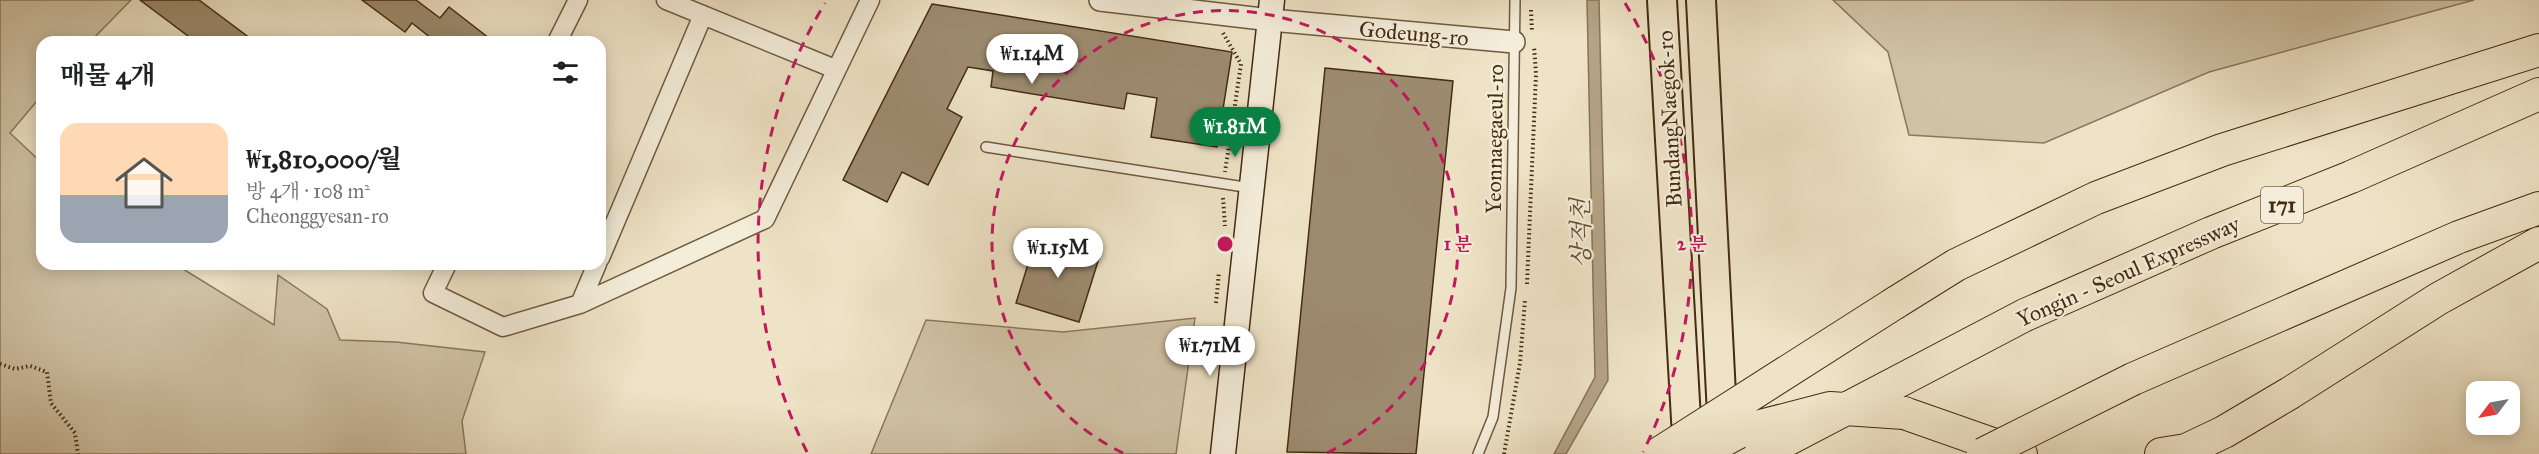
<!DOCTYPE html>
<html lang="ko">
<head>
<meta charset="utf-8">
<style>
	:root { --surface:#fff; --page:#f2f2f2; --text:#202124; --muted:#757577; --accent:#0b8043 }
	body { margin:0; font-family:"IM FELL Great Primer","Noto Serif KR",serif; background:var(--page); color:var(--text); height:100vh; display:flex; flex-direction:column; font-size:22px; white-space:nowrap }
	* { box-sizing:border-box; margin:0 }
	p { font-size:20px; color:var(--muted) }
	.icon { flex:none; width:33px; height:33px; fill:none; stroke:currentColor; stroke-width:2; stroke-linecap:round; stroke-linejoin:round }
	.map { position:relative; flex:1; overflow:hidden }
	.drawer { position:absolute; left:36px; top:36px; width:570px; height:234px; display:flex; flex-direction:column; background:var(--surface); border-radius:18px; box-shadow:0 3px 15px #0003 }
	.drawer>* { flex:none }
	.needle { width:39px; rotate:238deg }
	.controls { position:absolute; left:2466px; top:381px; display:grid; gap:12px }
	.controls a { display:grid; place-items:center; width:54px; height:54px; border-radius:12px; background:var(--surface); box-shadow:0 3px 15px #0003; font-size:30px }
	.price { position:absolute; translate:-50% -51px; padding:0 14px; border-radius:21px; background:#fff; color:#222; font-size:20px; line-height:39px; filter:drop-shadow(0 2px 3px #0008) }
	.price::after { content:''; position:absolute; left:50%; top:36px; width:18px; height:14px; margin-left:-9px; background:inherit; clip-path:polygon(0 0,100% 0,50% 100%) }
	.price.selected { background:var(--accent); color:#fff }
	ul { padding:0; list-style:none }
	li { display:flex; align-items:center; gap:18px; height:150px; padding:0 24px }
	li span { display:grid; place-items:center; flex:none; width:168px; height:120px; border-radius:18px; color:#555 }
	li>.icon { margin-inline-start:auto }
	span .icon { width:72px; height:72px; fill:#fffc; stroke-width:1 }
	li b { font-size:26px }
	h2 { display:flex; justify-content:space-between; align-items:center; height:72px; padding:0 24px; font-size:26px }
	.map>svg:first-child { display:block }
	.green { fill:#d1c4a7; stroke:#8b785c; stroke-width:1.5 }
	.water { fill:#b5a488; stroke:#887458; stroke-width:1.5 }
	.building { fill:#9d8b6f; stroke:#452b11; stroke-width:1.5 }
	.lines { fill:none; stroke-linecap:round; stroke-linejoin:round }
	.service-casing { stroke:#6f593e; stroke-width:12 }
	.minor-casing { stroke:#6f593e; stroke-width:21 }
	.tertiary-casing { stroke:#6f593e; stroke-width:24 }
	.secondary-casing { stroke:#452b11; stroke-width:27 }
	.trunk-casing { stroke:#452b11; stroke-width:32 }
	.motorway-casing { stroke:#452b11; stroke-width:34 }
	.path { stroke:#452b11; stroke-width:4; stroke-dasharray:1.5 3; stroke-linecap:butt }
	.service { stroke:#f4edda; stroke-width:9 }
	.minor { stroke:#f4edda; stroke-width:18 }
	.tertiary { stroke:#f4edda; stroke-width:21 }
	.secondary { stroke:#f4edda; stroke-width:24 }
	.trunk { stroke:#eee3c6; stroke-width:28 }
	.motorway { stroke:#eee3c6; stroke-width:32 }
	.motorway-bridge-casing { stroke:#452b11; stroke-width:34; stroke-linecap:butt }
	.motorway-bridge { stroke:#eee3c6; stroke-width:32 }
	.ring { fill:none; stroke:#c2185b; stroke-width:3; stroke-dasharray:10 8 }
	.labels { text-anchor:middle; stroke-width:4.5; stroke-linejoin:round; paint-order:stroke }
	.shield { fill:#f4edda; stroke:#7a654d; stroke-width:1.5 }
	.shield-label { font-size:21px; font-weight:bold; fill:#452b11 }
	.street-label { font-size:22px; fill:#452b11; stroke:#f4edda }
	.water-label { font-size:24px; font-style:italic; fill:#674f35; stroke:#f4edda }
	.centre { fill:#c2185b; stroke:#f4edda; stroke-width:3 }
	.ring-label { font-size:18px; text-anchor:middle; font-weight:bold; fill:#c2185b; stroke:#f4edda; stroke-width:4.5; stroke-linejoin:round; paint-order:stroke }
</style>
</head>
<body>
<div class="map">
<svg width="2539" height="454" viewBox="0 0 2539 454">
	<rect width="100%" height="100%" fill="#eee3c6"/>
	<filter id="stains"><feTurbulence type="fractalNoise" baseFrequency=".00333" numOctaves="4"/><feColorMatrix values="0 0 0 0 .2 0 0 0 0 .09 0 0 0 0 .02 0 0 0 .5 -.17"/></filter>
	<radialGradient id="worn" r=".72"><stop offset=".6" stop-color="#630" stop-opacity="0"/><stop offset="1" stop-color="#630" stop-opacity=".3"/></radialGradient>
	<!-- green -->
	<path class="green" d="M0,0h131l-41,42h-48v53l-32,38 32,30v101h133l99,61 4,-50 49,34 13,31 56,2 89,10 -23,69 4,33h-466z
		M1833,0h641l-265,72 -165,71 -135,-8 -21,-83z
		M1195,318l-19,136h-305l55,-134 137,12z"/>
	<!-- water -->
	<path class="water" d="M1587,0h12l9,380 -42,74h-12l41,-77z"/>
	<!-- building -->
	<path class="building" d="M140,0h59l56,42h-59z
		M362,0h54l24,18 9,-11 45,35h-58l-24,-19 -7,9z
		M932,4l300,48 -15,95 -66,-10 6,-39 -30,-5 -3,16 -133,-22 2,-16 -25,-4 -21,42 15,8 -34,68 -26,-13 -15,30 -44,-22z
		M1325,68l128,13 -37,373 -129,-2z
		M1037,235l63,20 -21,67 -63,-19z"/>
	<g class="lines">
		<!-- service casing -->
		<g class="service-casing">
			<path id="service" d="M986,147l265,41
				M1478,454l15,-37 18,-129 4,-288"/>
		</g>
		<!-- minor casing -->
		<g class="minor-casing">
			<path id="minor" d="M666,0l169,69
				M557,42l21,-42
				M600,258l103,-243
				M447,264l-14,29 70,34 77,-23 185,-85 105,-219
				M580,304l17,-40"/>
		</g>
		<!-- tertiary casing -->
		<g class="tertiary-casing">
			<path id="tertiary" d="M1100,0l171,20 243,22"/>
		</g>
		<!-- secondary casing -->
		<g class="secondary-casing">
			<path id="secondary" d="M1223,454l49,-454"/>
		</g>
		<!-- trunk casing -->
		<g class="trunk-casing">
			<path id="trunk" d="M1662,0l26,454
				M1701,0l22,434"/>
		</g>
		<!-- motorway casing -->
		<g class="motorway-casing">
			<path id="motorway" d="M1895,303l61,-38 140,-67 126,-48 317,-100
				M2025,315l186,-82 140,-56 188,-83
				M2133,379l326,-142 80,-29
				M1904,413l117,41
				M2161,454l25,-4 38,-18 66,-39 148,-94 101,-56"/>
		</g>
		<!-- path -->
		<path class="path" d="M1531,10l1,22
			M1223,33l18,31 -16,108
			M1223,198l2,28
			M1527,284l9,-210 -2,-28
			M1216,303l3,-31
			M0,364l15,5 15,-3 17,6 4,31 24,30 3,21
			M1504,454l16,-91 5,-63"/>
		<!-- service -->
		<use href="#service" class="service"/>
		<!-- minor -->
		<use href="#minor" class="minor"/>
		<!-- tertiary -->
		<use href="#tertiary" class="tertiary"/>
		<!-- secondary -->
		<use href="#secondary" class="secondary"/>
		<!-- trunk -->
		<use href="#trunk" class="trunk"/>
		<!-- motorway -->
		<use href="#motorway" class="motorway"/>
		<!-- motorway-bridge casing -->
		<g class="motorway-bridge-casing">
			<path id="motorway-bridge" d="M1658,454l237,-151
				M1698,454l43,-23 89,-23 74,5
				M1760,454l265,-139
				M1983,454l150,-75"/>
		</g>
		<!-- motorway-bridge -->
		<use href="#motorway-bridge" class="motorway-bridge"/>
	</g>
	<!-- distance rings -->
	<g class="ring">
		<path d="M1123 453A233 233 0 1 1 1327 453"/>
		<path d="M807 452A467 467 0 0 1 825 3M1625 3A467 467 0 0 1 1643 452"/>
	</g>
	<g class="labels">
		<!-- shield labels -->
		<rect class="shield" x="2261" y="187" width="42" height="36" rx="4.5"/>
		<g class="shield-label">
			<text x="2282" y="212">171</text>
		</g>
		<!-- street labels -->
		<g class="street-label">
			<text transform="translate(1414 33) rotate(5)" y="8">Godeung-ro</text>
			<text transform="translate(1669 119) rotate(-93)" y="8">BundangNaegok-ro</text>
			<text transform="translate(1494 139) rotate(-89)" y="8">Yeonnaegaeul-ro</text>
			<text transform="translate(2128 271) rotate(-24)" y="8">Yongin - Seoul Expressway</text>
		</g>
		<!-- water labels -->
		<g class="water-label">
			<text transform="translate(1581 233) rotate(-91)" y="8">상적천</text>
		</g>
	</g>
	<circle cx="1225" cy="244" r="9" class="centre"/>
	<g class="ring-label">
		<text x="1458" y="250">1 분</text>
		<text x="1692" y="250">2 분</text>
	</g>
	<rect width="100%" height="100%" filter="url(#stains)"/>
	<rect width="100%" height="100%" fill="url(#worn)"/>
</svg>
<div class="controls">
<a><svg class="needle" viewBox="-14 -14 28 28"><path d="M0-13l5 13h-10z" fill="#e53935"/><path d="M0 13l5-13h-10z" fill="#757577"/></svg></a>
</div>
<b class="price" style="left:1032px;top:85px">₩1.14M</b>
<b class="price selected" style="left:1235px;top:158px">₩1.81M</b>
<b class="price" style="left:1058px;top:279px">₩1.15M</b>
<b class="price" style="left:1210px;top:377px">₩1.71M</b>
<section class="drawer">
<h2>매물 4개<svg class="icon" aria-label="filters" viewBox="0 0 24 24"><path d="M4 7h16M4 17h16"/><circle cx="9" cy="7" r="2"/><circle cx="15" cy="17" r="2"/></svg></h2>
<ul>
<li><span style="background:linear-gradient(#ffd9b3 60%,#9aa5b1 0)"><svg class="icon" aria-label="home" viewBox="0 0 24 24"><path d="M3 11l9-7 9 7M6 9v11h12V9"/></svg></span><div><b>₩1,810,000/월</b><p>방 4개 · 108 m²</p><p>Cheonggyesan-ro</p></div></li>
</ul>
</section>
</div>
</body>
</html>
